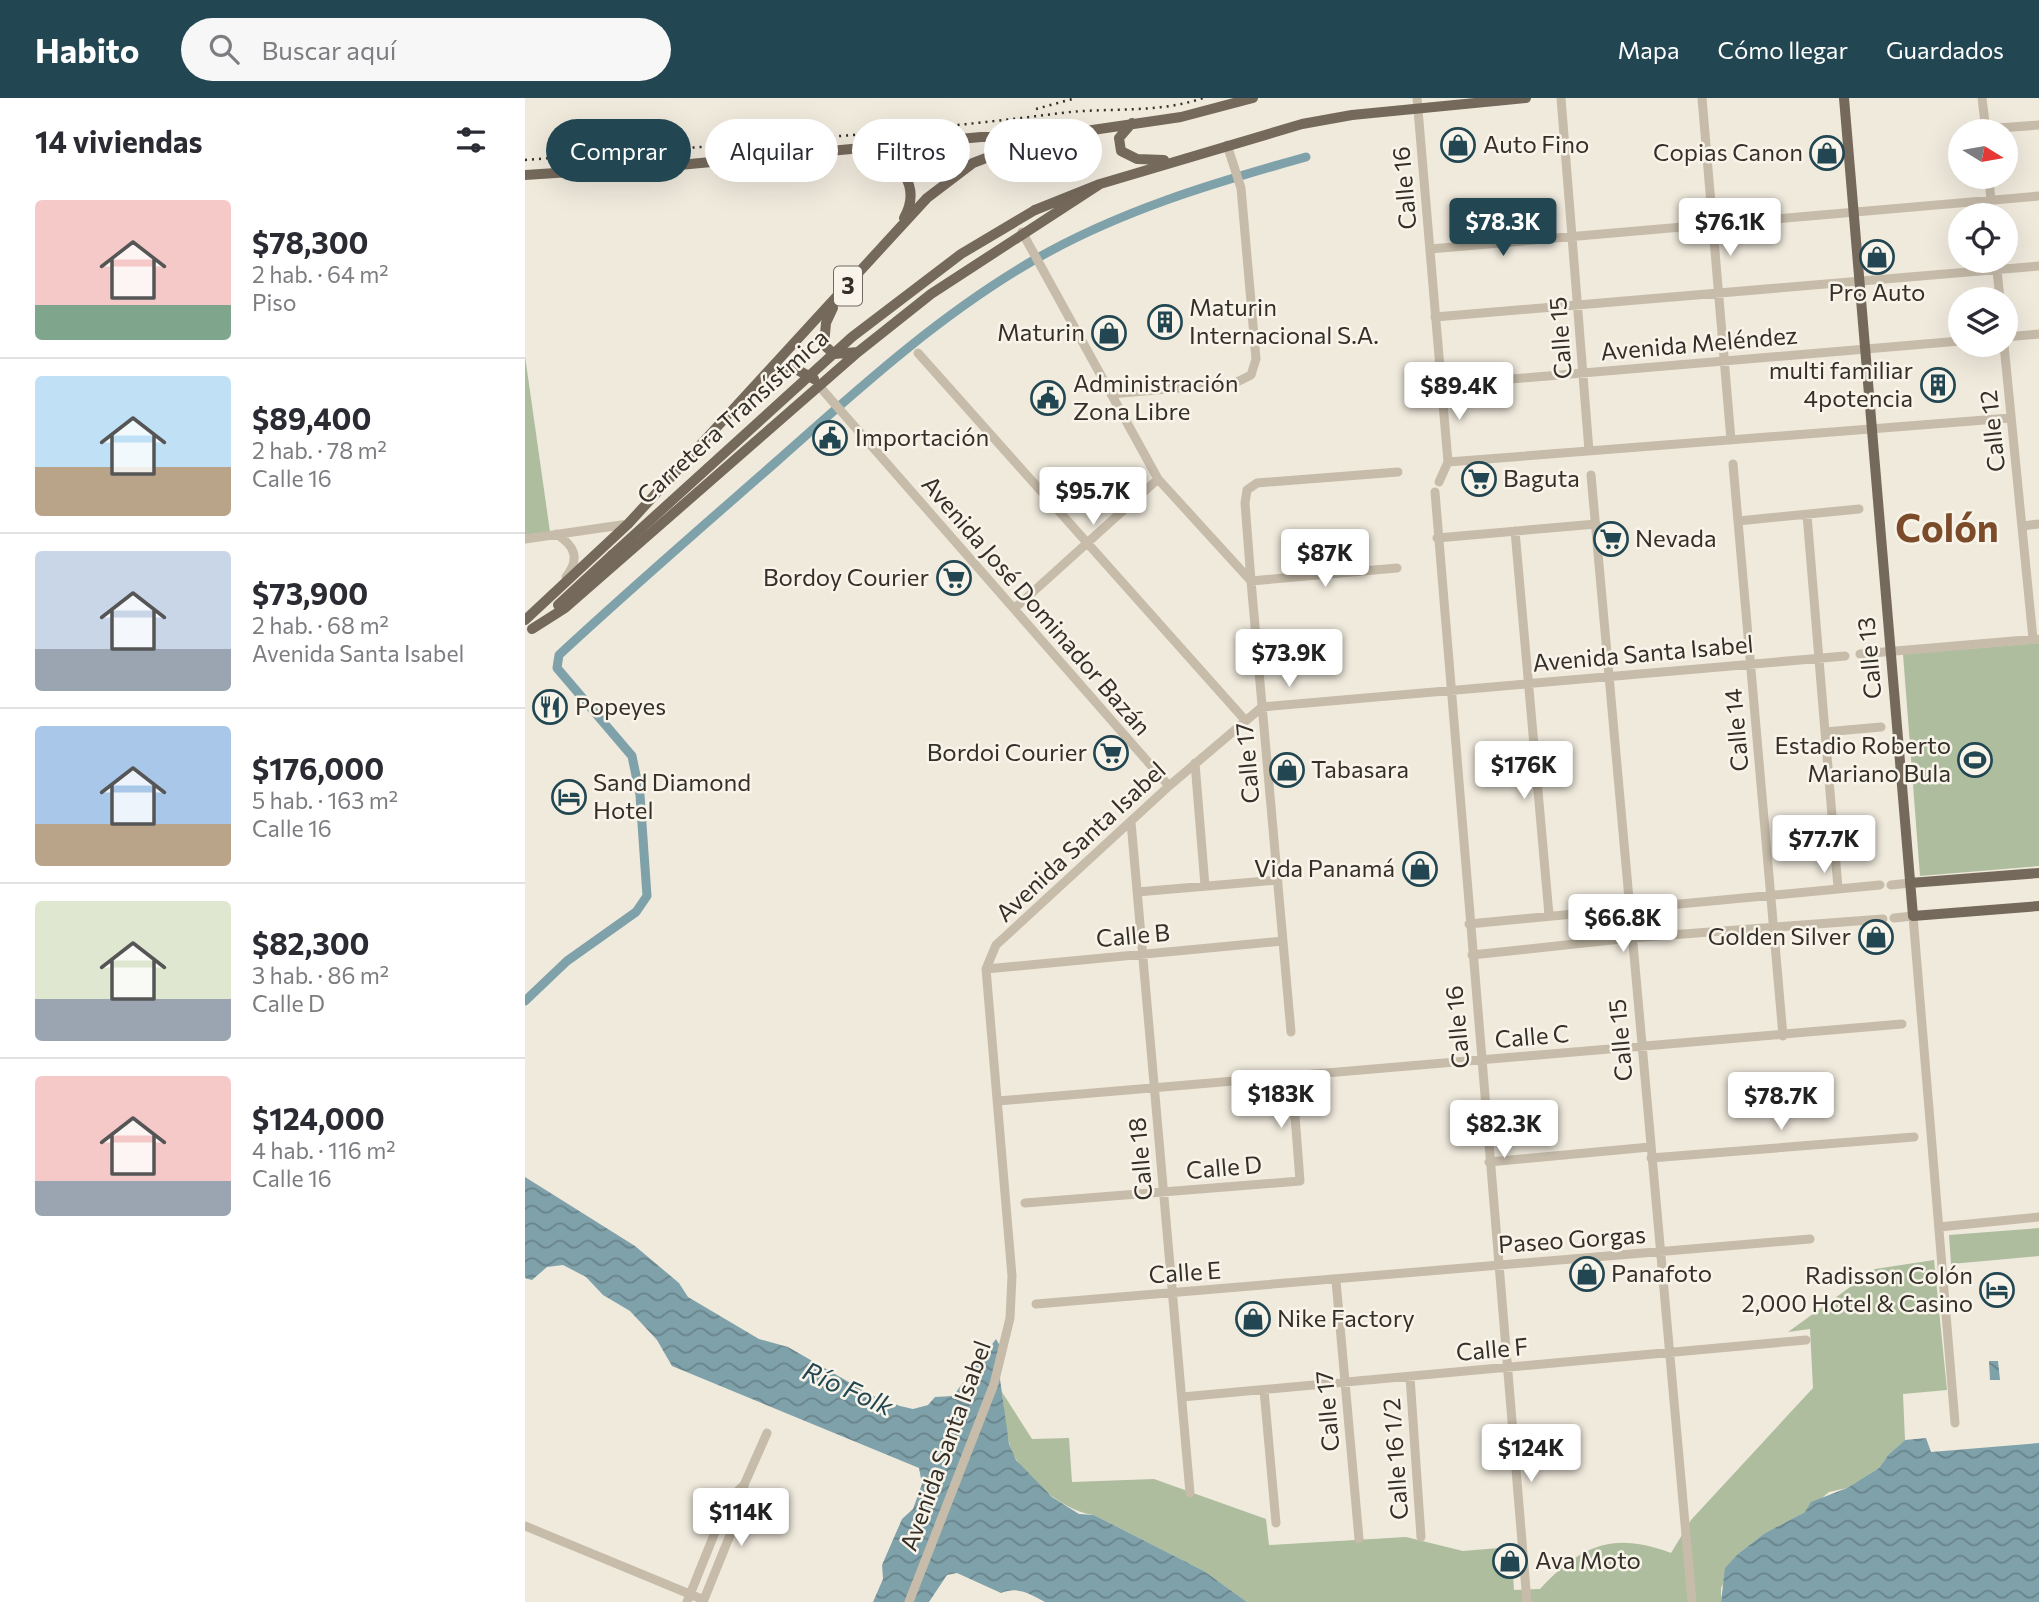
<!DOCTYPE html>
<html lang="es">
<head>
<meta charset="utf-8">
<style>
	:root { --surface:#fff; --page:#f7f7f7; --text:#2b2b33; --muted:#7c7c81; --line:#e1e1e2; --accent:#224752 }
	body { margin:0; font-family:Commissioner,sans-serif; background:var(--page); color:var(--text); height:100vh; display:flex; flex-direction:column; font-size:26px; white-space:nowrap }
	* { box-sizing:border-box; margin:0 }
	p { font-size:23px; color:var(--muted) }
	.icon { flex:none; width:38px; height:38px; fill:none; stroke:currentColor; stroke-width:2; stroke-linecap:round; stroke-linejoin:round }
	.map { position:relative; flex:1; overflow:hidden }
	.drawer { display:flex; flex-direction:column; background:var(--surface); width:525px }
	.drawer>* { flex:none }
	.guide { position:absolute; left:21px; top:21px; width:665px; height:63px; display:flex; gap:14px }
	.needle { width:46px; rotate:101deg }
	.tools { position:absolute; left:1423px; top:21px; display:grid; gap:14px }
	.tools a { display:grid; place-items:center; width:70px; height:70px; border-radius:50%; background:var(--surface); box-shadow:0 7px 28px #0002; font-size:35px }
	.price { position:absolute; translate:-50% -60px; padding:0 16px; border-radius:7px; background:#fff; color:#222; font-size:23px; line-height:46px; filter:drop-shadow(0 2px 4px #0008) }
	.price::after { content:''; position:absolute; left:50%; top:42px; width:21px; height:16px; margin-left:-10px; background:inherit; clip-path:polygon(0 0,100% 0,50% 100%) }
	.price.selected { background:var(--accent); color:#fff }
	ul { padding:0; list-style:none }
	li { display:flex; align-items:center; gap:21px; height:175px; padding:0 35px }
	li+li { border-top:2px solid var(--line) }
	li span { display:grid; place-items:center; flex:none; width:196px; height:140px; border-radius:7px; color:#555 }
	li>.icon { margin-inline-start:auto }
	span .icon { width:84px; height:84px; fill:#fffc; stroke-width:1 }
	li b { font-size:30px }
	h2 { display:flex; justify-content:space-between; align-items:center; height:84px; padding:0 35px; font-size:30px }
	.tag { padding:0 24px; border-radius:32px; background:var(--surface); box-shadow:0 7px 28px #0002; font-size:24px; line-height:63px }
	.tag.selected { background:var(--accent); color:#fff }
	header { display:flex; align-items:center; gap:42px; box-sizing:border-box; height:98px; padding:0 35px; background:var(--accent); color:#fff }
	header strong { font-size:33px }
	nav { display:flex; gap:38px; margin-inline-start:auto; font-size:24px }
	.search { width:490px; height:63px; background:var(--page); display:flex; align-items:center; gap:18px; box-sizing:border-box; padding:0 24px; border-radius:38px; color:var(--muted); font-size:26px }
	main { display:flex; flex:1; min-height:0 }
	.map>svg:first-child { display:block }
	.grass { fill:#adbd9e }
	.water { fill:url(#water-waves) }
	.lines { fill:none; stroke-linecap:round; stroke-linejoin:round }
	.canal { stroke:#7fa1aa; stroke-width:9 }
	.minor { stroke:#c7bcaa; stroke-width:9 }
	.major { stroke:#75695b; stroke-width:10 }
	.rail { stroke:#352f29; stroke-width:2.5; stroke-dasharray:2 5; stroke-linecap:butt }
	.major-bridge { stroke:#75695b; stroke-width:10 }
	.labels { text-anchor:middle; stroke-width:5; stroke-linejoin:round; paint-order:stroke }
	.shield { fill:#f8f4e9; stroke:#706a63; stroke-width:2 }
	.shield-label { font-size:23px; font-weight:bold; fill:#352f29 }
	.poi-label { font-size:24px; fill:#352f29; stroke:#f8f4e9; text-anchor:start }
	.street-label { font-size:24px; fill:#352f29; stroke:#f8f4e9 }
	.water-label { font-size:26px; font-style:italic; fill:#224752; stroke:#f8f4e9 }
	.town-label { font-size:38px; font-weight:bold; fill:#7c4c2a; stroke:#f8f4e9 }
</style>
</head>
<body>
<header>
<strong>Habito</strong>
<div class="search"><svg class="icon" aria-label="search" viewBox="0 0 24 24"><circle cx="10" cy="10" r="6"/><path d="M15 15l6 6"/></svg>Buscar aquí</div>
<nav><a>Mapa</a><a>Cómo llegar</a><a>Guardados</a></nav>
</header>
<main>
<section class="drawer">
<h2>14 viviendas<svg class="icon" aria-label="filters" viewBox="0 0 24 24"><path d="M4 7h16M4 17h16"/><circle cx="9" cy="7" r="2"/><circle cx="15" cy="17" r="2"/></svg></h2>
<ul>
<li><span style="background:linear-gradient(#f6c9c9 75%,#7fa58c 0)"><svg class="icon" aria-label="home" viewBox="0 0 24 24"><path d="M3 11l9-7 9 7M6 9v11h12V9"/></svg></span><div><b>$78,300</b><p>2 hab. · 64 m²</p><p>Piso</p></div></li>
<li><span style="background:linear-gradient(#bfe0f5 65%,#b9a48a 0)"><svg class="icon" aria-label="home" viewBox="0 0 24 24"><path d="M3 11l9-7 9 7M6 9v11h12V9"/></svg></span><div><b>$89,400</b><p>2 hab. · 78 m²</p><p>Calle 16</p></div></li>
<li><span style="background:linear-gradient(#c9d6e8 70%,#9aa5b1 0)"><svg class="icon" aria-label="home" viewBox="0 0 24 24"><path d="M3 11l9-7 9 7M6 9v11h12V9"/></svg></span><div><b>$73,900</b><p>2 hab. · 68 m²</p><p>Avenida Santa Isabel</p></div></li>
<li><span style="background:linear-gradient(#a9c7e8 70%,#b9a48a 0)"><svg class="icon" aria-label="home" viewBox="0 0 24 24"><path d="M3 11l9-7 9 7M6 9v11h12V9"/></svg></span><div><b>$176,000</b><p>5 hab. · 163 m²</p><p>Calle 16</p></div></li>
<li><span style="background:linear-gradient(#dfe7d0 70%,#9aa5b1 0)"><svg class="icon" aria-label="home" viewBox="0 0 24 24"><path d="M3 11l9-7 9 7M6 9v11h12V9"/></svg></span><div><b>$82,300</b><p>3 hab. · 86 m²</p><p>Calle D</p></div></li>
<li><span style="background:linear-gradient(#f6c9c9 75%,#9aa5b1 0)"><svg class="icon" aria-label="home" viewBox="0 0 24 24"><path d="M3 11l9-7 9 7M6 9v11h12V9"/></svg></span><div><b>$124,000</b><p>4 hab. · 116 m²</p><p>Calle 16</p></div></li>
</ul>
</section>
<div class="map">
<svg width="1514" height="1504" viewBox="0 0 1514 1504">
	<defs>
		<pattern id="water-waves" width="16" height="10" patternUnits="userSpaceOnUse" patternTransform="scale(1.75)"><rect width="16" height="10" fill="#7fa1aa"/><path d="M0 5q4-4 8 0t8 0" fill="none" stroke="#69848a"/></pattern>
	</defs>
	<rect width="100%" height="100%" fill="#f0eadd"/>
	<!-- grass -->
	<path class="grass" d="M0,258l25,176 -25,3z
		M1514,545v223l-119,10 -17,-222z
		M1514,1130v28l-88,8 -2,-29z
		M1409,1162l13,130 -44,4 2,46 -16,14 -10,14 -32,20 -18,4 -24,20 -40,21 -26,20 -18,35v14h-474l-43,-31 -110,-56c-29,-2 -76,-41 -84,-69 -5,-17 -6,-37 -8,-54l30,47 37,-1 3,44 82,-3 112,40 3,26 137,-8 57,14 48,-4 3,43 26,-1c41,-44 73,-58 131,-36l20,-33 122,-132 -3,-59 -22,3 87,-63z"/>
	<!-- water -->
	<path class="water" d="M0,1079l110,69 44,37 9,14 71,42 29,8 85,49 27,10 13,3 15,-4 7,-8 18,-1 43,-57 4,7v33l9,65 7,16 36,37 27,17 15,1 110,56 43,31h-202c-15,-8 -27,-16 -44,-9l-44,-20 -10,2 -18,27h-56l10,-23 -1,-14 20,-46 11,-10 9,-25 -3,-16 -247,-102 -15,-26 -27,-29 -27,-16 -17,-18 -23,-12 -16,2 -15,13 -7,-2z
		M1464,1263h9l2,19h-10z
		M1401,1340l5,14 108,-9v159h-318l4,-34 14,-15 26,-20 40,-21 6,-10 36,-14 32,-20 10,-14 16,-14z"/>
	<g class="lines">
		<!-- canal -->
		<path class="canal" d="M0,903l42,-40 69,-49 11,-16 -7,-101 -8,-39 -75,-88 2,-13c71,-66 144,-129 217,-193 82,-73 163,-147 258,-202 85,-49 179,-77 272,-103"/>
		<!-- minor -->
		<path class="minor" d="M892,0l31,364 -9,20
			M1036,0l28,353
			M1177,0l29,342
			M1457,0l4,33
			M1461,31l53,-4
			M1464,79l3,38
			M497,134l136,247 93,102 146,-13
			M905,151l609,-53
			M1471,163l4,38
			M910,219l604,-51
			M1480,239l34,-3
			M1479,247l29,294
			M393,255l327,367
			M916,287l519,-44
			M295,289l349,399
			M586,296l124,-11 16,-8 5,-16 -15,-171 -14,-43
			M923,364l562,-44
			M1208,366l50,572
			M1066,377l101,1127
			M910,394l92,1110
			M1282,417l31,373
			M1213,423l121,-12
			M1497,428l17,-2
			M990,433l34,384
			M31,436c18,11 25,24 10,43
			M912,440l159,-14
			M0,441l103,-15
			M489,511l144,-130
			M1335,556l177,-15
			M1300,634l56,-5
			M670,665l10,123
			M606,724l59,671
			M1366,787l19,-2
			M612,794l141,-12
			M1369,820l19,-2 42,507
			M944,826l411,-39
			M947,857l158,-17 253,-19
			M461,871l297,-28
			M766,934l-40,-451 -6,-78 2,-13 10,-7 141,-11
			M473,1003l904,-77
			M1126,1060l263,-21
			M964,1064l161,-15
			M500,1105l275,-22 -8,-104
			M1414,1129l100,-10
			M811,1183l23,258
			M511,1206l774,-65
			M885,1279l11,160
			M739,1292l12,133
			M657,1299l624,-57
			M0,1428l179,74
			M162,1504l41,-102 16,-15
			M178,1504l40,-99 1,-18 23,-52
			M384,1504l85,-218 16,-66 2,-42 -26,-307 10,-24 173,-159 93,-79 583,-51"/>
		<!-- major -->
		<path class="major" d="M1319,0l69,818 126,-10
			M607,25l-13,15 2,13 16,8 27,1
			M345,53c30,10 52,35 34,67
			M0,77l154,-10 302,-28h47
			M510,112l65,-26 202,-60 50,-9 174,-17
			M308,210l-7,15 -2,22 10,9 24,-2
			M243,274l26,-4 20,11
			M33,507l54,-50
			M0,522l103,-96 299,-326 46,-35 65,-25 143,-21 72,-19
			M7,531l33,-21 293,-256 73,-58 169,-110
			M1385,785l129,-10"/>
		<!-- rail -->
		<path class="rail" d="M511,11l40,-11
			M0,62c179,-14 358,-24 536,-47 48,-6 96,1 142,-15"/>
		<!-- major-bridge -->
		<path class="major-bridge" d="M87,457l240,-218 109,-83 74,-44"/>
	</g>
	<!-- icons -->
	<defs>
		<g id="shop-ring" transform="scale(1.75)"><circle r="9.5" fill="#f8f4e9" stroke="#224752" stroke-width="1.5"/><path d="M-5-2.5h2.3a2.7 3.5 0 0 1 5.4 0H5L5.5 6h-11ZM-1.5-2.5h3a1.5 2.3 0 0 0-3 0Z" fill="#224752"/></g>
		<g id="building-ring" transform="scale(1.75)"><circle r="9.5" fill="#f8f4e9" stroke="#224752" stroke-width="1.5"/><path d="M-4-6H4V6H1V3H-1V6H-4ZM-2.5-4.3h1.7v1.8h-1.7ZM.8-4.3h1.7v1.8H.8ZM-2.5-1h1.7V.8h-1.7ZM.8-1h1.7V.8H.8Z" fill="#224752"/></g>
		<g id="civic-ring" transform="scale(1.75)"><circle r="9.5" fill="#f8f4e9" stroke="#224752" stroke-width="1.5"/><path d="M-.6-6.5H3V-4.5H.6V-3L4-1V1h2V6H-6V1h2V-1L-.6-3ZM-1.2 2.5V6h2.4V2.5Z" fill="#224752"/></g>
		<g id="supermarket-ring" transform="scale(1.75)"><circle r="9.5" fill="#f8f4e9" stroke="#224752" stroke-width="1.5"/><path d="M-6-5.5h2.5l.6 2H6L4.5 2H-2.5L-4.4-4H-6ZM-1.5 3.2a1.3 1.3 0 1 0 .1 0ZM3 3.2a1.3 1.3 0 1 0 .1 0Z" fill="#224752"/></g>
		<g id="restaurant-ring" transform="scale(1.75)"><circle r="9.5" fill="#f8f4e9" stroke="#224752" stroke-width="1.5"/><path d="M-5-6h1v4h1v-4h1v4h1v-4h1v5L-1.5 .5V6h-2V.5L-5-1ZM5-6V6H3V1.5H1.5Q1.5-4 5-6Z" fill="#224752"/></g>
		<g id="stadium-ring" transform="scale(1.75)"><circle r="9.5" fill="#f8f4e9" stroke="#224752" stroke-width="1.5"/><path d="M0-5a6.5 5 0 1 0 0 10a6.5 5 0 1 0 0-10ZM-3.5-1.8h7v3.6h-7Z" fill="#224752"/></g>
		<g id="hotel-ring" transform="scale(1.75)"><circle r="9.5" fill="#f8f4e9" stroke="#224752" stroke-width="1.5"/><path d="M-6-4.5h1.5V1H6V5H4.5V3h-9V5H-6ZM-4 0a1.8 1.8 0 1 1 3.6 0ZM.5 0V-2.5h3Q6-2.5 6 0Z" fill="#224752"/></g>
	</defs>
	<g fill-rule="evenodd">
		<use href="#shop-ring" x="933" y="47"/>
		<use href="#shop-ring" x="1302" y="55"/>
		<use href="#shop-ring" x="1352" y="159"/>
		<use href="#building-ring" x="640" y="224"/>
		<use href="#shop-ring" x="584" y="235"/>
		<use href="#building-ring" x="1413" y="287"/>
		<use href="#civic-ring" x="523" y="300"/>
		<use href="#civic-ring" x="305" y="340"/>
		<use href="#supermarket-ring" x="954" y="381"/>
		<use href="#supermarket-ring" x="1086" y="441"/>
		<use href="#supermarket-ring" x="429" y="480"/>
		<use href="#restaurant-ring" x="25" y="609"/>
		<use href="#supermarket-ring" x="586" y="655"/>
		<use href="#stadium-ring" x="1450" y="662"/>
		<use href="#shop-ring" x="762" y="672"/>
		<use href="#hotel-ring" x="44" y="699"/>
		<use href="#shop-ring" x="895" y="771"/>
		<use href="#shop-ring" x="1351" y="839"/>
		<use href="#shop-ring" x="1062" y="1176"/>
		<use href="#hotel-ring" x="1472" y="1192"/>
		<use href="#shop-ring" x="728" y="1221"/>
		<use href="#shop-ring" x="985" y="1463"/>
	</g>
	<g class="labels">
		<!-- shield labels -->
		<rect class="shield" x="309" y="168.5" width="28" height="39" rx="5"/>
		<g class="shield-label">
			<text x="323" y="196">3</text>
		</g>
		<!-- poi labels -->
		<g class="poi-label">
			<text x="958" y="55">Auto Fino</text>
			<text x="1278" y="63" text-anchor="end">Copias Canon</text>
			<text x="1352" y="203" text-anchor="middle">Pro Auto</text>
			<text x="664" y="218">Maturin<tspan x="664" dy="28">Internacional S.A.</tspan></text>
			<text x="560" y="243" text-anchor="end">Maturin</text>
			<text x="1388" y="281" text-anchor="end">multi familiar<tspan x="1388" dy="28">4potencia</tspan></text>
			<text x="548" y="294">Administración<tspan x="548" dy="28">Zona Libre</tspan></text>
			<text x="330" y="348">Importación</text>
			<text x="978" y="389">Baguta</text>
			<text x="1110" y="449">Nevada</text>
			<text x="404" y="488" text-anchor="end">Bordoy Courier</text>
			<text x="50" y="617">Popeyes</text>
			<text x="1426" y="656" text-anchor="end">Estadio Roberto<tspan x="1426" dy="28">Mariano Bula</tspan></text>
			<text x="562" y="663" text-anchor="end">Bordoi Courier</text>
			<text x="786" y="680">Tabasara</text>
			<text x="68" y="693">Sand Diamond<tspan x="68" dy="28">Hotel</tspan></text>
			<text x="870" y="779" text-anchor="end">Vida Panamá</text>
			<text x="1326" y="847" text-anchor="end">Golden Silver</text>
			<text x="1086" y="1184">Panafoto</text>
			<text x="1448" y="1186" text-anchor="end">Radisson Colón<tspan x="1448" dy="28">2,000 Hotel &amp; Casino</tspan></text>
			<text x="752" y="1229">Nike Factory</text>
			<text x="1010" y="1471">Ava Moto</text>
		</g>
		<!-- street labels -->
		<g class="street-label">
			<text transform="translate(880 90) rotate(-95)" y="8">Calle 16</text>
			<text transform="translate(1036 240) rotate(-94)" y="8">Calle 15</text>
			<text transform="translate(1174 246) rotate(-5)" y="8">Avenida Meléndez</text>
			<text transform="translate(208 319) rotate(-42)" y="8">Carretera Transístmica</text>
			<text transform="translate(1468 333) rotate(-96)" y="8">Calle 12</text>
			<text transform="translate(511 508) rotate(49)" y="8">Avenida José Dominador Bazán</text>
			<text transform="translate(1118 556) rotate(-5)" y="8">Avenida Santa Isabel</text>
			<text transform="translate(1345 560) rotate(-95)" y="8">Calle 13</text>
			<text transform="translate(1212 632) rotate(-95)" y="8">Calle 14</text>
			<text transform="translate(723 665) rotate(-95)" y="8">Calle 17</text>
			<text transform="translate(556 744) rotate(-43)" y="8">Avenida Santa Isabel</text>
			<text transform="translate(608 838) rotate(-5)" y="8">Calle B</text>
			<text transform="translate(933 929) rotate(-95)" y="8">Calle 16</text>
			<text transform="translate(1007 939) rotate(-5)" y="8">Calle C</text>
			<text transform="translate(1096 942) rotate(-95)" y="8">Calle 15</text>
			<text transform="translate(616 1061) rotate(-95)" y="8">Calle 18</text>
			<text transform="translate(699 1070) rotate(-5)" y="8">Calle D</text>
			<text transform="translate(1047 1142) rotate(-4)" y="8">Paseo Gorgas</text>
			<text transform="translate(660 1175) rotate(-4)" y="8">Calle E</text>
			<text transform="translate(967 1252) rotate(-5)" y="8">Calle F</text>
			<text transform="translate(803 1313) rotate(-95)" y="8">Calle 17</text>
			<text transform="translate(421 1348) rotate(-70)" y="8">Avenida Santa Isabel</text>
			<text transform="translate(871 1361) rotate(-94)" y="8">Calle 16 1/2</text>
		</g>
		<!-- water labels -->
		<g class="water-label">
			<text transform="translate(323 1291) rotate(24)" y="9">Río Folk</text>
		</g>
		<!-- town labels -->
		<g class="town-label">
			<text x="1422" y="444">Colón</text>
		</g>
	</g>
</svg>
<div class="tools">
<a><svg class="needle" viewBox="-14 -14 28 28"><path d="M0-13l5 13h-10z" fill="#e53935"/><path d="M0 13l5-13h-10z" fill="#7c7c81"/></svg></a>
<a><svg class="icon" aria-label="locate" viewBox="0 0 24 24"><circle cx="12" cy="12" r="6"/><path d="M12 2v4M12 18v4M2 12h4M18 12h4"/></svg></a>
<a><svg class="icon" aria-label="layers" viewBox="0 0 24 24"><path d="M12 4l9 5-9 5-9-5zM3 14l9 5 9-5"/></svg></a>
</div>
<b class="price selected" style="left:978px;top:160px">$78.3K</b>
<b class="price" style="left:1205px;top:160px">$76.1K</b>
<b class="price" style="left:934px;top:324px">$89.4K</b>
<b class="price" style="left:568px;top:429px">$95.7K</b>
<b class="price" style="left:800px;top:491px">$87K</b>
<b class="price" style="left:764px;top:591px">$73.9K</b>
<b class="price" style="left:999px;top:703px">$176K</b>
<b class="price" style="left:1299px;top:777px">$77.7K</b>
<b class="price" style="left:1098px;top:856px">$66.8K</b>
<b class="price" style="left:756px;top:1032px">$183K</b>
<b class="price" style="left:1256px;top:1034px">$78.7K</b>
<b class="price" style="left:979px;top:1062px">$82.3K</b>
<b class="price" style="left:1006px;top:1386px">$124K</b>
<b class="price" style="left:216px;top:1450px">$114K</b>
<div class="guide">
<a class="tag selected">Comprar</a>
<a class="tag">Alquilar</a>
<a class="tag">Filtros</a>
<a class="tag">Nuevo</a>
</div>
</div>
</main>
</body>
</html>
